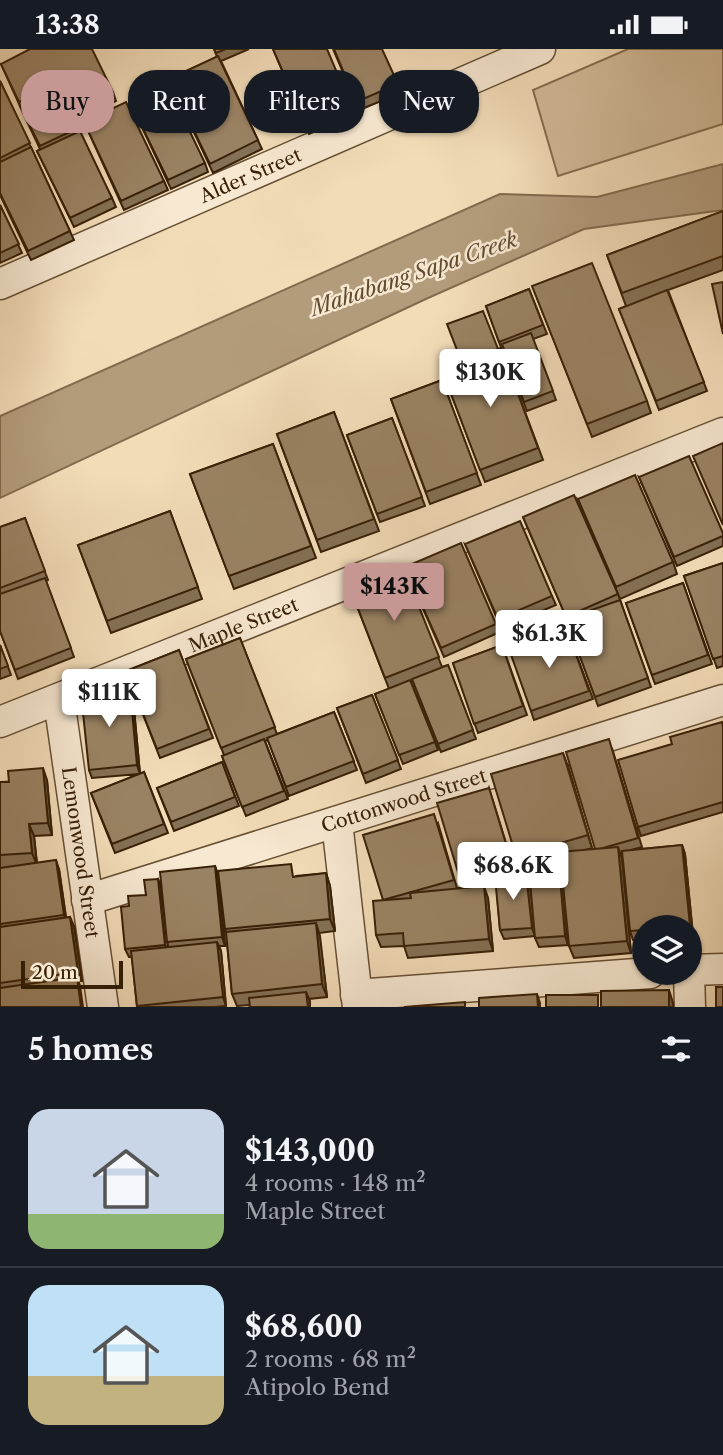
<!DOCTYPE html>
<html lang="en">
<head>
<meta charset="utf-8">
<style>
	:root { --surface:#171b24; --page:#242831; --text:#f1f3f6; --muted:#9ea1a6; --line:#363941; --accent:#c59692 }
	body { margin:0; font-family:"Libre Caslon Text",serif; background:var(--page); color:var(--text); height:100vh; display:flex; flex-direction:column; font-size:26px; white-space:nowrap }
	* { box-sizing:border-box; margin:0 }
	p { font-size:23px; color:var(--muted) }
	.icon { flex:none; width:38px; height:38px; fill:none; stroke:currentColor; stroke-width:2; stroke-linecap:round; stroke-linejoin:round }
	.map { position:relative; height:958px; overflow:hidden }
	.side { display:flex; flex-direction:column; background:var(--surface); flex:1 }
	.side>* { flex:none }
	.guide { position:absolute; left:21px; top:21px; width:682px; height:63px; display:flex; gap:14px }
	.tools { position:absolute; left:632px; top:866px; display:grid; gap:14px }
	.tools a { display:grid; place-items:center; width:70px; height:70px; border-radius:50%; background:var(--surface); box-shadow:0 2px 5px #0004; font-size:35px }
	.scale { position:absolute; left:21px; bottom:18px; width:102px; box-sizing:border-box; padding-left:7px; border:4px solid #382007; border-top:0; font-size:19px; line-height:24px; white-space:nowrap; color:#382007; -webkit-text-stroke:5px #f7e8d1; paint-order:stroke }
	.price { position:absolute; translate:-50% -60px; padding:0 16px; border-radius:7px; background:#fff; color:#222; font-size:23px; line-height:46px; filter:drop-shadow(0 2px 4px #0008) }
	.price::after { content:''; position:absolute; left:50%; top:42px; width:21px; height:16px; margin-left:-10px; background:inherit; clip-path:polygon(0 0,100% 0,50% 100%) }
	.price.on { background:var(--accent); color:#111 }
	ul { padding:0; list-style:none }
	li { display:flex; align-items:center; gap:21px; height:175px; padding:0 28px }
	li+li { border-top:2px solid var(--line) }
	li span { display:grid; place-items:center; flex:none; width:196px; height:140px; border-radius:21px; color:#555 }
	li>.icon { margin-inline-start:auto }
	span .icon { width:84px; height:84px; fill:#fffc; stroke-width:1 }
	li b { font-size:30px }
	h2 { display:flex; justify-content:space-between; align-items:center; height:84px; padding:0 28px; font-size:30px }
	.chip { padding:0 24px; border-radius:28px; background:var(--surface); box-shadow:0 2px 5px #0004; font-size:24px; line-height:63px }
	.chip.on { background:var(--accent); color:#111 }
	.status { display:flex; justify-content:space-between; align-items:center; height:49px; padding:0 35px; background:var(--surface); direction:ltr }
	.status svg { height:19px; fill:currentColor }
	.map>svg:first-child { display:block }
	.green { fill:#d2bc9a; stroke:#856e50; stroke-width:2 }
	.water { fill:#b39c7c; stroke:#826a4d; stroke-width:2 }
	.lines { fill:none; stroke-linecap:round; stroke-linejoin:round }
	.minor-casing { stroke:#664f33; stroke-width:33 }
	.minor { stroke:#f7e8d1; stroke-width:30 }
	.wall { fill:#847055; stroke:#382007; stroke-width:2 }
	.shaded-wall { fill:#6b5b45; stroke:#382007; stroke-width:2 }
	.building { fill:#998263; stroke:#382007; stroke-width:2 }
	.labels { text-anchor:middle; stroke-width:5; stroke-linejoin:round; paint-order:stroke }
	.street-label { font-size:19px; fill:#382007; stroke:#f7e8d1 }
	.water-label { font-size:21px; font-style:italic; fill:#634b30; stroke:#f7e8d1 }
</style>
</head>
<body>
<div class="status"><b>13:38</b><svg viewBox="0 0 49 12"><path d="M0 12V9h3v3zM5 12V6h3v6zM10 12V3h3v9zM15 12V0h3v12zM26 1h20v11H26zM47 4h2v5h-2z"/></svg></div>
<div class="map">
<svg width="723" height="958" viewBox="0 0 723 958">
	<rect width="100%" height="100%" fill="#f2dcb8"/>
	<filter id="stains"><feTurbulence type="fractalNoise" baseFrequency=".00286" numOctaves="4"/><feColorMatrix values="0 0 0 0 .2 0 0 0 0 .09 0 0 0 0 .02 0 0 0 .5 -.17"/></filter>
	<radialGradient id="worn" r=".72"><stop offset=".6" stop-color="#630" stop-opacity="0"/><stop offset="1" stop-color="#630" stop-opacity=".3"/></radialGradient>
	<!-- green -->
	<path class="green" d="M628,0h95v75l-165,52 -25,-86z"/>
	<!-- water -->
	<path class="water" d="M723,115v46l-139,19 -156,69 -428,200v-82l500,-222 97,3z"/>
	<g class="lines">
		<!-- minor casing -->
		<g class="minor-casing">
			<g id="minor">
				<path id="s1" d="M0,235l540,-235"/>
				<path id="s2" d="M59,651l44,307"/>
				<path id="s3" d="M0,673l723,-289"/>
				<path d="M337,773l21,185"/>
				<path id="s4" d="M87,851l636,-200"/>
				<path d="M690,921l33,-1"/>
				<path d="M689,924l1,34"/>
				<path d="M356,946l294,-22"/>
			</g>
		</g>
		<!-- minor -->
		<use href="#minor" class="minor"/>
	</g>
	<!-- wall -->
	<path class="wall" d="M214,0h35l-28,12 41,88 -49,24 -44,-94 48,-22z
		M273,0l78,57 3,9 -45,19z
		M333,0l65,35 3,9 -42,17z
		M1,15l112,28 3,9 -37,18 -13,-29 -7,3 18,39 35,66 4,9 -42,20 -33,-68 -4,-8 3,-2 -16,-34z
		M0,32l74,159 -43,20 -31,-65z
		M130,53l75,61 3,9 -37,17z
		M84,73l80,59 4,9 -44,20z
		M0,156l22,48 -22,10z
		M723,162v59l-55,20 39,101 -48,19 -40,-101 7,-3 -19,-51z
		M529,240l18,45 -14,5 23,61 -29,11 -23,-61h-2l-16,-44z
		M537,249l110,103 4,12 -59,24z
		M501,299l42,112 -58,22 -43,-112z
		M442,331l39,105 -51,19 -39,-105z
		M334,363l45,119 -58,21 -44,-118z
		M392,369l33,88 -45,16 -33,-87z
		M273,395l43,114 -82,31 -44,-115z
		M639,428l84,56v13l-46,20z
		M578,450l95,63 4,12 -57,25z
		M170,462l32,88 -91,34 -33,-88z
		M523,468l95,77 33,93 -53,19 -31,-87z
		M25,469l23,62 -2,1 28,76 -56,22 -18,-48v-104z
		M465,495l87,52 4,9 -55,23z
		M723,514v103l-6,2 -33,-92z
		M403,518l39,100 6,-2 28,74 -35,13 -28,-71 -2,1 27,68 -35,14 -28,-70 14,-5 -39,-101z
		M405,518l91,57 4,8 -56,25z
		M683,534l29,81 -57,20 -29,-81z
		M567,580l26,70 -59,21 -3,-9z
		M240,589l37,96 57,-22 23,58 -68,26 -21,-56 -3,1 23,58 -42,17 -24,-60 2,-1 -38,-96z
		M0,596l11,30 -11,4z
		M502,596l25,70 -49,18 -25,-70z
		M179,601l34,88 -53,20 -34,-87z
		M372,646l29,74 -35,14 -29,-75z
		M133,649l7,76 4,-2 24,61 -53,20 -24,-60 48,-19 -47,4 -3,-8z
		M723,677v86l-82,24 -3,-9 34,-83z
		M612,699l30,99 -11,3 51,-5 3,9 8,81h-3v-8h-46v12l-11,1 -3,-9 -8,-79 -2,1 2,6 9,94 -57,5 -5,-12 -8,-89 -41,12 -4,-13 52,-90 24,82 -7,2 10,-1z
		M222,713l17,44 -65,25 -17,-43z
		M47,731l5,55 -18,1 3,27 22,6 7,49 8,8 8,55h-4l2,5 -80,21v-225z
		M489,739l27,87 14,8 5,53 -31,3 -4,-9 -4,-48 -14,4 6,12 5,53 -85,7 -4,-12 -23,1 -5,-12 7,-35 55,-77 19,65h6l-2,-6z
		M215,817l3,9 7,71h-6l2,5 5,55 -12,1h-77l-5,-50h-3l-4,-8 4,-43 17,-11 12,-16 3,8z
		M559,817l3,9 6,70 -29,2 -4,-9z
		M326,824l4,13 5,45 -16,2 8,64 -18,2 1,8h-60l-1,-2 -12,1 -5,-12 -6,-61 -1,-4 71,-53z"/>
	<!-- shaded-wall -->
	<path class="shaded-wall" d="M130,640l3,9 7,76 -3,-9z
		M563,704l5,13 24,82 -4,-13z
		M43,719l4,12 5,55 -4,-12z
		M29,775l5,12 3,29 -5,-12z
		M682,796l3,9 8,81 -3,-9z
		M618,798l4,12 9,94 -4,-12z
		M56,811l3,9 8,55 -3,-9z
		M215,817l3,9 7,71 -3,-9z
		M559,817l3,9 6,70 -3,-9z
		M326,824l4,13 5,45 -5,-12z
		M526,825l4,9 5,53 -3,-8z
		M158,830l3,9 8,66 -4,-9z
		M484,837l4,12 5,53 -4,-12z
		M70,868l4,9 8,55 -4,-9z
		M316,874l4,13 7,61 -5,-13z
		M217,893l4,9 5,55 -3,-9z
		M77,928l3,9 3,21h-2z
		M669,941l4,13v4h-4z
		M306,943l4,9v6h-2z
		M537,945l3,9v4h-2z"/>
	<!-- building -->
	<path class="building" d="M30,0h62l21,43 -37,18 -14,-29 -43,21 -18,-38z
		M214,0h12l-10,4z
		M273,0h54l24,57 -45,19z
		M334,0h48l16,35 -42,18z
		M218,7l40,84 -48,24 -41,-85z
		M0,32l30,62 -30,15z
		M167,35l38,79 -37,17 -38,-78z
		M57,40l19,40 -36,17 -20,-40z
		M126,53l38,79 -43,20 -37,-79z
		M80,82l32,67 -42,20 -33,-67z
		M31,98l39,84 -42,20 -28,-58v-31z
		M0,156l19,39 -19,9z
		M723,162v45l-101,37 -15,-38z
		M592,214l55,138 -60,23 -55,-138z
		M723,233v52l-11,-50z
		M529,240l14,36 -44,17 -13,-36z
		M667,241l37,92 -48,19 -37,-92z
		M483,262l15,38 -36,14 -15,-39z
		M531,284l22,58 -29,11 -22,-58z
		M501,299l37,100 -58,22 -38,-100z
		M442,331l35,93 -51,19 -35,-93z
		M334,363l40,107 -57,21 -40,-106z
		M392,369l30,79 -45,17 -30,-79z
		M723,394v82l-30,-69z
		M273,395l38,102 -82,30 -39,-102z
		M689,407l34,77v3l-49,21 -35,-80z
		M635,426l38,87 -57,25 -38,-88z
		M574,446l44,99 -52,23 -43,-100z
		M170,462l28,76 -91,34 -29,-76z
		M25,469l20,53 -45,17v-61z
		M520,472l32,75 -54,23 -33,-75z
		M461,494l35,81 -55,24 -36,-81z
		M723,514v93l-10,3 -29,-83z
		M403,518l36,90 -54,21 -35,-90z
		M45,529l26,70 -56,22 -15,-39v-37z
		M683,534l25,72 -56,20 -26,-72z
		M620,551l28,78 -53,19 -29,-78z
		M567,580l22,62 -58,20 -22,-62z
		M240,589l35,89 -54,21 -35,-89z
		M0,596l8,21 -8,3z
		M502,596l21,61 -49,18 -21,-61z
		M179,601l30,79 -52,20 -31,-78z
		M448,616l25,65 -35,14 -26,-65z
		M410,631l25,62 -36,13 -24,-61z
		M130,640l7,76 -48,5 -8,-76z
		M372,646l26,65 -35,14 -26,-66z
		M334,663l20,49 -68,26 -19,-49z
		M722,673l1,5v75l-85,25 -20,-67 54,-16 -2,-7z
		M264,690l20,52 -42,16 -20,-51z
		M609,690l29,99 -35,10 -8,1 -29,-97z
		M563,704l25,82 -72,21 -25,-82z
		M222,713l13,35 -64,25 -14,-34z
		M43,719l5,55 -19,1 3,29 -32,2v-73h9l-1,-11z
		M144,723l20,52 -52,20 -21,-51z
		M489,739l24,79 -52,15 -24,-79z
		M434,765l20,66 -71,20 -20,-65z
		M682,796l8,81 -19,1h-27v3l-14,1 -8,-80z
		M618,798l9,94 -58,5 -9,-94z
		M56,811l8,55 -64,9v-56z
		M291,815l2,13 33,-4 4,46 -105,10 -7,-58z
		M215,817l7,71 -55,5 -7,-70z
		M559,817l6,70 -30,2 -6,-69z
		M526,825l6,54 -32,2 -5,-53z
		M158,830l7,66 -40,4 -4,-42 8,-1 -1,-10 18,-1 -2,-15z
		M484,837l5,53 -85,7 -1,-13 -27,2 -3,-34 38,-3 -1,-5z
		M70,868l8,55 -78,11v-56z
		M316,874l6,61 -90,10 -6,-62z
		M217,893l6,55 -86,9 -6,-55z
		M77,928l4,30h-81v-19z
		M716,938h7v20h-7z
		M669,941v17h-68v-16z
		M306,943l2,15h-58l-1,-9z
		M537,945l1,13h-59v-9z
		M546,946h52v12h-52z
		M465,953v5h-61z"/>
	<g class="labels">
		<!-- street labels -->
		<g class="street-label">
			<text dy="7" stroke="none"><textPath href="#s1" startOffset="273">Alder Street</textPath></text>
			<text dy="7" stroke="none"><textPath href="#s3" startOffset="262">Maple Street</textPath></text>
			<text dy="7" stroke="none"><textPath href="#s4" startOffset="332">Cottonwood Street</textPath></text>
			<text dy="7" stroke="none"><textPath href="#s2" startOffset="154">Lemonwood Street</textPath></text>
		</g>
		<!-- water labels -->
		<g class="water-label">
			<text transform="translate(414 225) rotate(-19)" y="7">Mahabang Sapa Creek</text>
		</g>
	</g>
	<rect width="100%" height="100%" filter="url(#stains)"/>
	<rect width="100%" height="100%" fill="url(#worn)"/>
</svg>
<div class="tools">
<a><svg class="icon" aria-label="layers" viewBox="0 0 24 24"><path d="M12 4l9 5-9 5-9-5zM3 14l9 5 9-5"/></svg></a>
</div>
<div class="scale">20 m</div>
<b class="price" style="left:490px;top:360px">$130K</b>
<b class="price on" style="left:394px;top:574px">$143K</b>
<b class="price" style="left:549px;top:621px">$61.3K</b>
<b class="price" style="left:109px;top:680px">$111K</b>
<b class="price" style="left:513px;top:853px">$68.6K</b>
<div class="guide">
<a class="chip on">Buy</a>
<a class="chip">Rent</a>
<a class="chip">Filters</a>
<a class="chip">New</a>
</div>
</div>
<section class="side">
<h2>5 homes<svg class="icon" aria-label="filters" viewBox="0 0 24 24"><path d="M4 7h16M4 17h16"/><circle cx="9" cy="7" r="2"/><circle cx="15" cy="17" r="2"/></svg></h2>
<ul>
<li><span style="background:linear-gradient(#c9d6e8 75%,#8fb573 0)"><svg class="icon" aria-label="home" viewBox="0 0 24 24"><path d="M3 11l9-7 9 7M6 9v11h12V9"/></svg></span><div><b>$143,000</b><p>4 rooms · 148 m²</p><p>Maple Street</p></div></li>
<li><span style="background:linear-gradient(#bfe0f5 65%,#c2b280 0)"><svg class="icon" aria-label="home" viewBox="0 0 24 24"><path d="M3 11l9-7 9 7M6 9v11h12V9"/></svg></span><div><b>$68,600</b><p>2 rooms · 68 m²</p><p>Atipolo Bend</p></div></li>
</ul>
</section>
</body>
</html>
